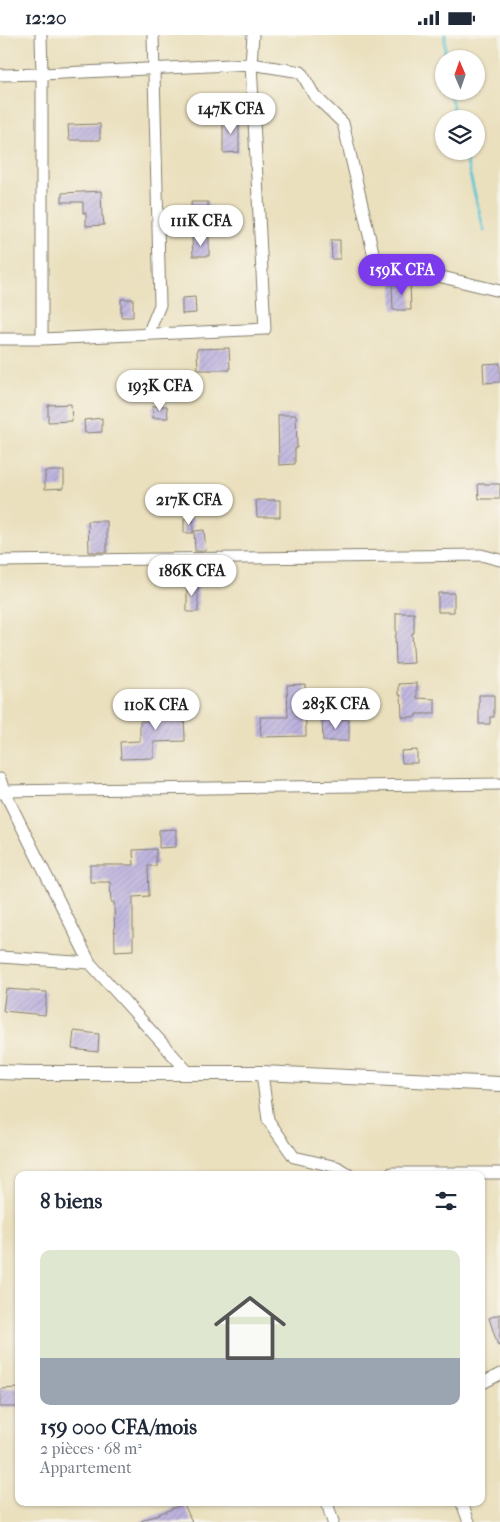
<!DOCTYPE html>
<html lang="fr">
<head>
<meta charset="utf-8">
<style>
	:root { --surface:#fff; --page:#f6f6f7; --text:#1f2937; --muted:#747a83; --accent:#7c3aed }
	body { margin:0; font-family:"IM FELL French Canon",serif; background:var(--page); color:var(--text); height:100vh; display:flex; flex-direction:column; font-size:19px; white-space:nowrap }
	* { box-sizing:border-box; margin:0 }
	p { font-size:16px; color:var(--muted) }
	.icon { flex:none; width:28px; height:28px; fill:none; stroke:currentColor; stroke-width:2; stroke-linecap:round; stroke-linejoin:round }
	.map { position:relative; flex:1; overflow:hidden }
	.drawer { position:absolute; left:15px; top:1136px; width:470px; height:335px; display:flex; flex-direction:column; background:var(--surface); border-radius:10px; box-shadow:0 1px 4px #0004 }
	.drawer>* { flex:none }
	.needle { width:32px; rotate:358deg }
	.controls { position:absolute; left:435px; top:15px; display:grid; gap:10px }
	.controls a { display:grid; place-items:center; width:50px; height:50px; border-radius:50%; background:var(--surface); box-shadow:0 1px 4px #0004; font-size:25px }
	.price { position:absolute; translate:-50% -42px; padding:0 11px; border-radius:18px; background:#fff; color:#222; font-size:16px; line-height:32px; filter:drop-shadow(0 1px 2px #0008) }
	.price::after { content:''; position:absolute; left:50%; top:30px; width:15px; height:11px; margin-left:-8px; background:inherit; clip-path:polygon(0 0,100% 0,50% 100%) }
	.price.selected { background:var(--accent); color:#fff }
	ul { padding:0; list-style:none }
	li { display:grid; align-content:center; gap:10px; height:265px; padding:0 25px }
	li span { display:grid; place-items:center; height:155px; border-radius:10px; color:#555 }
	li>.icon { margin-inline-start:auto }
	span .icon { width:90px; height:90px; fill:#fffc; stroke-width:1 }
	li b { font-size:21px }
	h2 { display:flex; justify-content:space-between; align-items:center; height:60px; padding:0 25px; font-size:21px }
	.status { display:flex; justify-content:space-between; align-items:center; height:35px; padding:0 25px; background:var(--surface); direction:ltr }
	.status svg { height:14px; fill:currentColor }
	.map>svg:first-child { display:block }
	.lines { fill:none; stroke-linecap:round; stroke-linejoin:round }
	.stream { stroke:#5ac4d5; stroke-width:3 }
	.building { fill:url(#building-hatch) }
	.minor-casing { stroke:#837e6d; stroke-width:13 }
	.tertiary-casing { stroke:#837e6d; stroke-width:16 }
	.minor { stroke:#fff; stroke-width:11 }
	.tertiary { stroke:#fff; stroke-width:14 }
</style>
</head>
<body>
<div class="status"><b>12:20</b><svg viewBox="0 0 49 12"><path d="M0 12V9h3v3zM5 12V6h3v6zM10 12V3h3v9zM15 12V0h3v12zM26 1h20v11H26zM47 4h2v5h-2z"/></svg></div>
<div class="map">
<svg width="500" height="1487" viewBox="0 0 500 1487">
	<defs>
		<pattern id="building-hatch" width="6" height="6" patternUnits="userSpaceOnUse" patternTransform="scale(1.25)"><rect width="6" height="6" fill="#bdb3df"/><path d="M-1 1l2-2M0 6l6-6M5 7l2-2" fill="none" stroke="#a299bf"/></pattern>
	</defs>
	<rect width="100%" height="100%" fill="#f7f3e8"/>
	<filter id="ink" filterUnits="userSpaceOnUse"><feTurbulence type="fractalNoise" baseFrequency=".02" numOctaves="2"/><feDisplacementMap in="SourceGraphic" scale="10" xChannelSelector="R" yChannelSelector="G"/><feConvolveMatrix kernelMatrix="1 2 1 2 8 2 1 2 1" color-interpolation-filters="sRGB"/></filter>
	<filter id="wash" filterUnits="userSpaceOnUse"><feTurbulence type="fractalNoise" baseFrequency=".0096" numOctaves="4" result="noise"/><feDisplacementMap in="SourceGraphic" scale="20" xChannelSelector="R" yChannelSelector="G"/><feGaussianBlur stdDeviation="1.12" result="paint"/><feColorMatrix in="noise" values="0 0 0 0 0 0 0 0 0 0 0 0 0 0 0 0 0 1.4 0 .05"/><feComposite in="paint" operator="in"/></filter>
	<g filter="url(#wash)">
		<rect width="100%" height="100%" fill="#eae0be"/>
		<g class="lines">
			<!-- stream -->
			<path class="stream" d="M445,0v24
				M449,56l7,28
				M464,116l20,80"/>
		</g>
		<g id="blocks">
			<!-- building -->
			<path class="building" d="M239,83v34l-16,1v-34z
				M100,89v16h-31l-1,-15z
				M101,156l1,25h1l1,9 -18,1v-13h-3v-11h-21v-9z
				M191,167h17l1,17 -17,1z
				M209,202v19h-16l-1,-18z
				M331,205h9v19h-8z
				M410,246l1,29h-18l-1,-28z
				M195,262l1,16 -14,1v-16z
				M121,264h12v18h-12z
				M229,313l1,22h-32l-1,-21z
				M500,328v19l-16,1 -1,-19z
				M147,340h12v18h-12z
				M71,369l1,17 -24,1v-17z
				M152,371h15l1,12h-15z
				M278,380h18l1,33h-2v16l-16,1z
				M102,383v14l-17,1 -1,-13z
				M45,436h19v17l-19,1z
				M478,449h22v15h-21z
				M256,465h24v17h-23z
				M193,483v15h-9v-14z
				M88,486h19v31h-18z
				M204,495l2,21h-11l-1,-20z
				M187,546h11v31h-11z
				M438,558h16v19h-16z
				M396,578h18v20h-2l2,30 -18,1 -1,-28h1z
				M417,648v15l18,1v15h-19v3h-14l-1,-22h-2v-11z
				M305,649l1,52 -45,1 -1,-20h28l-1,-32z
				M479,660h15v22h-4v7h-11z
				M155,661h16v17h13l1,28 -31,1v16l-33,1 -1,-17 20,-1v-20h16z
				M322,684h27v22h-26z
				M417,715v13h-15l-1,-12z
				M176,794v18l-17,1v-18z
				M156,814v17h-8l1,30 -16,1v53l-18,1 -1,-49h-3l-1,-20h-20v-17h44l-1,-15z
				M6,954l41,3 -2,23 -42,-4z
				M74,996l25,3 -1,18 -26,-3z
				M500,1279v31l-2,1 -9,-28z
				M19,1353v19h-19v-18z
				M184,1469l8,18h-51v-1z"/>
		</g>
	</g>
	<g filter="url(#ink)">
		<use href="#blocks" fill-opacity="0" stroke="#837e6d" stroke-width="1"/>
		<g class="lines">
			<!-- minor casing -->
			<g class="minor-casing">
				<path id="minor" d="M41,0l1,39v265
					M0,40l42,-1 209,-10 50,8 13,23 29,28 33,142 33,4 91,22
					M148,299l12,-29 -7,-270
					M0,304h42l223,-10 -14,-265 2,-29
					M0,526l481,-6 19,5
					M0,744l4,12 86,172 99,110
					M0,758l4,-2 496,-7
					M0,922l90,6
					M262,1038l6,47 26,37 43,10 12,8
					M389,1140l3,-2h108
					M481,1349l19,-10
					M327,1468l6,19
					M462,1468l7,19"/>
			</g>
			<!-- tertiary casing -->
			<g class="tertiary-casing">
				<path id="tertiary" d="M0,1037l27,1h235l238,11"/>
			</g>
			<!-- minor -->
			<use href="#minor" class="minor"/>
			<!-- tertiary -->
			<use href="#tertiary" class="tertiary"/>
		</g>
	</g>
</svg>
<div class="controls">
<a><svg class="needle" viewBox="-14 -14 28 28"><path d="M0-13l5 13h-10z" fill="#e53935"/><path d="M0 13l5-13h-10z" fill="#747a83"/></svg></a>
<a><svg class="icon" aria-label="layers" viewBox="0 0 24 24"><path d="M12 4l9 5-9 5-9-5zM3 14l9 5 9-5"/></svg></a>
</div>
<b class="price" style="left:231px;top:100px">147K CFA</b>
<b class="price" style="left:201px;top:212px">111K CFA</b>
<b class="price selected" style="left:402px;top:261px">159K CFA</b>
<b class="price" style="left:160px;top:377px">193K CFA</b>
<b class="price" style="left:189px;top:491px">217K CFA</b>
<b class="price" style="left:192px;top:562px">186K CFA</b>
<b class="price" style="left:336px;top:695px">283K CFA</b>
<b class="price" style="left:156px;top:696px">110K CFA</b>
<section class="drawer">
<h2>8 biens<svg class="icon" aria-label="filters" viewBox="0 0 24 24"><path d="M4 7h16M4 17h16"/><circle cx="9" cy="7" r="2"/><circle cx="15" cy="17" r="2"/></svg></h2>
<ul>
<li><span style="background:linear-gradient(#dfe7d0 70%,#9aa5b1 0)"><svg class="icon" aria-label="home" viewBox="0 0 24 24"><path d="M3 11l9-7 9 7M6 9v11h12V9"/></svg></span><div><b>159 000 CFA/mois</b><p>2 pièces · 68 m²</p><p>Appartement</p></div></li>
</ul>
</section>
</div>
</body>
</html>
